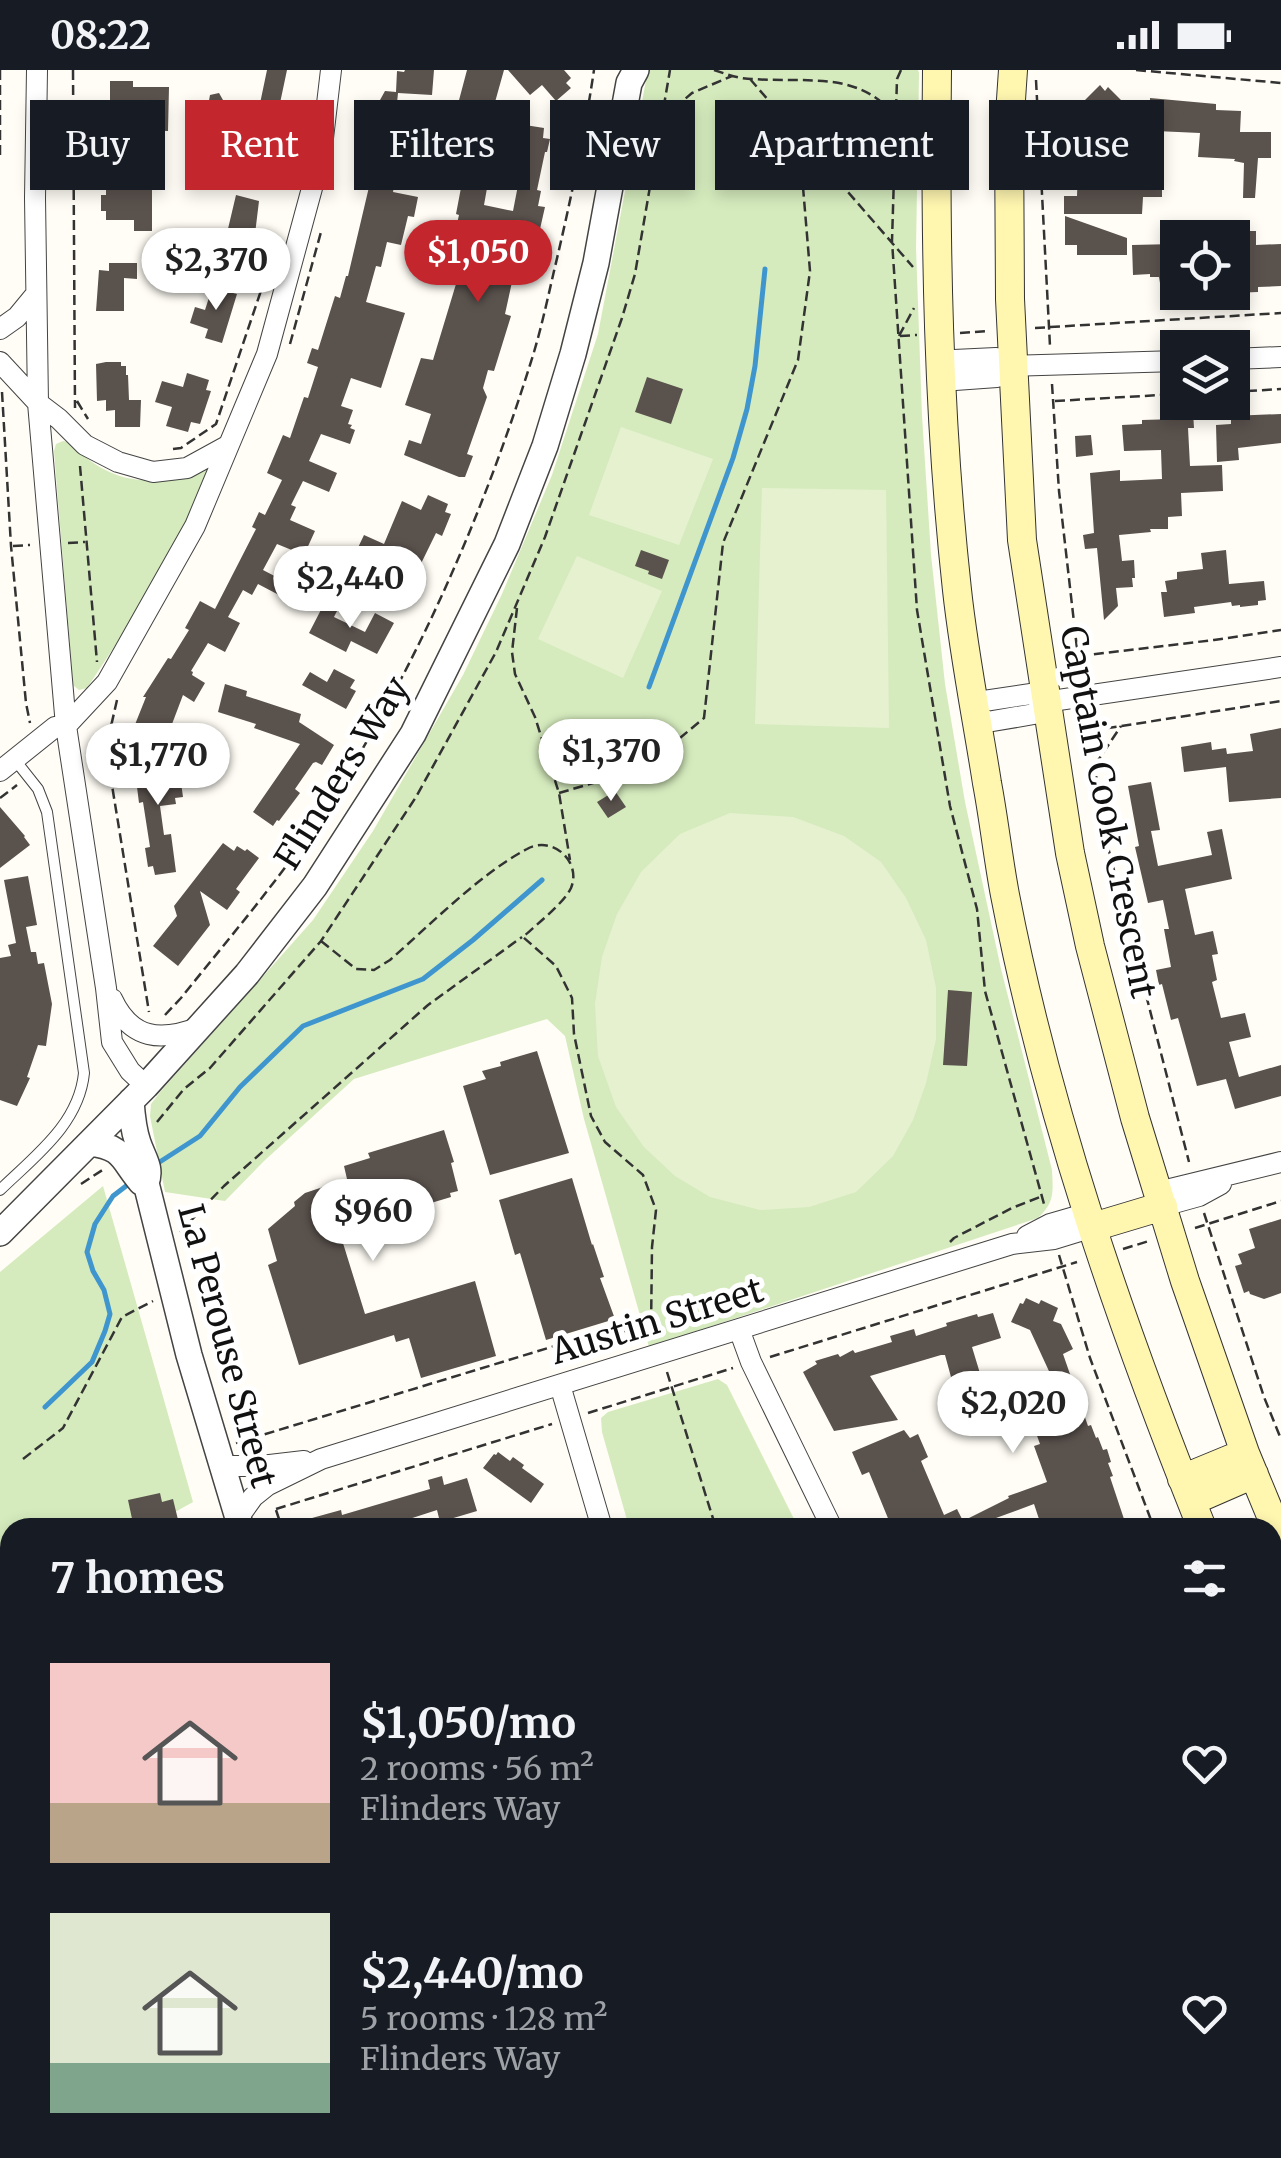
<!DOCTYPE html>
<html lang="en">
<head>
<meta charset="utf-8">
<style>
	:root { --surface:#171b24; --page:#242831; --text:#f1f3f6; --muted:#9ea1a6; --accent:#c4262e }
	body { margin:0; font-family:Merriweather,serif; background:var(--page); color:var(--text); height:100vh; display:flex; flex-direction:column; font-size:38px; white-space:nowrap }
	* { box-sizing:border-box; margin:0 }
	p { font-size:32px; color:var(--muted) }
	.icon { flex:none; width:55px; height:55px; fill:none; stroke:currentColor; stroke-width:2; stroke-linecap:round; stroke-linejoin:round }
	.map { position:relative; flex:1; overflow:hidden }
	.panel { position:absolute; left:0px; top:1448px; width:1282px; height:642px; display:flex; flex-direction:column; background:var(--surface); border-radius:30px 30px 0 0; box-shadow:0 5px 15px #0003 }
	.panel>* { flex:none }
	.banner { position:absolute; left:30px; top:30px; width:1222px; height:90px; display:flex; gap:20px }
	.tools { position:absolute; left:1160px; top:150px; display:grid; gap:20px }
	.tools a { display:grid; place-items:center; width:90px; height:90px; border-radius:0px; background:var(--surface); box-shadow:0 5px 15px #0003; font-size:50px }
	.price { position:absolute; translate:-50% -85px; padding:0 22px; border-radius:35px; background:#fff; color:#222; font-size:32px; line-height:65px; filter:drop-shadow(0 2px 5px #0008) }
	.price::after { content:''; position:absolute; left:50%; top:60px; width:30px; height:22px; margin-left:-15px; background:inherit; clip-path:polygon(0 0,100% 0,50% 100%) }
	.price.selected { background:var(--accent); color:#fff }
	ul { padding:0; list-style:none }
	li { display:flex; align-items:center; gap:30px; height:250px; padding:0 50px }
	li span { display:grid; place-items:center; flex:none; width:280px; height:200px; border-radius:0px; color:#555 }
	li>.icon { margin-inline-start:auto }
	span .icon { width:120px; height:120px; fill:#fffc; stroke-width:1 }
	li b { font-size:42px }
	h2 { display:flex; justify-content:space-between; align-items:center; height:120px; padding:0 50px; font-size:42px }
	.pill { padding:0 35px; border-radius:0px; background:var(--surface); box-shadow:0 5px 15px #0003; font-size:35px; line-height:90px }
	.pill.selected { background:var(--accent); color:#fff }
	.status { display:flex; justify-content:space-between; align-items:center; height:70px; padding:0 50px; background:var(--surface); direction:ltr }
	.status svg { height:28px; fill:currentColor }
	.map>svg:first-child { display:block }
	.green { fill:#d5ebbd }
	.pitch { fill:#e6f2cf }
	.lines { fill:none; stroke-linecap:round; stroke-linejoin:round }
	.stream { stroke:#3f96cf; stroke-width:5 }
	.building { fill:#5a524d }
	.service-casing { stroke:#444; stroke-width:12 }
	.minor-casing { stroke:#444; stroke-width:22 }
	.tertiary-casing { stroke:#444; stroke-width:28 }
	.secondary-casing { stroke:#333; stroke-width:30 }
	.path { stroke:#333; stroke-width:2.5; stroke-dasharray:10 5; stroke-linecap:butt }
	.service { stroke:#fff; stroke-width:10 }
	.minor { stroke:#fff; stroke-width:20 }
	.tertiary { stroke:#fff; stroke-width:25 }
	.secondary { stroke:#fff6b0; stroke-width:28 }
	.labels { text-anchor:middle; stroke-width:10; stroke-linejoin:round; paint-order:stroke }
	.street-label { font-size:35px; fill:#111; stroke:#fff }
</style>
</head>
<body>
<div class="status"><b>08:22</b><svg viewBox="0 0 49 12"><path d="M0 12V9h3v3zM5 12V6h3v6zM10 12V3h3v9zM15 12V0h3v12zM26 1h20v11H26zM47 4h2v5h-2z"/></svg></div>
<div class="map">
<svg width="1281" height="2088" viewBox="0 0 1281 2088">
	<rect width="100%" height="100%" fill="#fffdf5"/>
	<!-- green -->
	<path class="green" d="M648,0h270l1,3 -3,175 6,168 9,139 14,129 20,118 36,167 51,201c1,22 3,32 -14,48l-389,129 -65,-228 -19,-83 -18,-17 -193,60 -90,82 -39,40 -60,-9 -15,-76 1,-12 10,-13 152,-171 60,-89 90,-156 39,-81 50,-119 46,-141z
		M63,371l5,1c25,24 50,40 86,38 18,-1 36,-10 55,-11l-18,47 -73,125 -31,47 -8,2 -6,-5 -19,-234 2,-7z
		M103,1116l90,316 -45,25 -138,1v79l-10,6v-341z
		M718,1309l9,6 71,142h-169l-27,-95 -1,-14 7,-6z"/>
	<!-- pitch -->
	<path class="pitch" d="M621,357l92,32 -34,86 -90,-30z
		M762,418l124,2 3,238 -134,-4z
		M577,486l85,35 -39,87 -85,-39z
		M730,743l63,4 51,19 37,26 25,36 20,42 10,48v51l-10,44 -13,37 -20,36 -37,36 -47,15 -49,3 -50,-13 -35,-21 -31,-29 -28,-40 -18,-51 -3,-52 7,-47 15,-43 24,-42 39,-38z"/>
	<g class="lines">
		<!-- stream -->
		<path class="stream" d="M649,617l84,-229 14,-49 8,-43 10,-97
			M155,1095l45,-29 40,-49 63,-61 120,-47 50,-39 69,-60
			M45,1337l47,-45 13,-31 5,-17 -6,-24 -11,-19 -6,-19 8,-28 18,-28 17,-13"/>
	</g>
	<!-- building -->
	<path class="building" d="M267,0h20l-11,52h3l-3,16 4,1 -4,19 -4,-1 -1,8 -24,-5 1,-5 -29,-5 3,-16 -13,-2 2,-9 -6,-1 5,-27 9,-2 4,7 -2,7 16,6 16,24z
		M405,0h29l-2,25 -34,-2 -3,30 33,5 -2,14 -31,-5 -4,30h4l-2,8h3l-3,17 25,5 -4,20 -6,-1 -7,29 -14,-3 -6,25 -5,-1 -10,36 39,11 -24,75 -30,-10 -10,28 12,4 -5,14 4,1 -2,3 5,2 -5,14 -29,-10 -12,27 28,12 -8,19 -26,-11 -12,24 5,2 -6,13 25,11 -11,24 -27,-11 -14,26 23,12 -7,13 -21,-11 -6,11 -9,-5 -15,27 12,6 -15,29 -17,-9 -17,28 2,1 -1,3 13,8 -11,19 -11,-7 -14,37 -10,-4 2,15 -29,-11 14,-35h-3l25,-39 3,1 18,-29 -4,-2 15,-27 15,8 41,-80 -4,-2 7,-15 6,3 17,-35 -15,-7 16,-38 7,3 14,-41 4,1 10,-31 -11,-4 5,-15 6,2 17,-54 5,2 6,-22h2l25,-106 3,1 6,-29 -15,-2 9,-40h4l5,-9 11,1 1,-21 7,1z
		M467,0h37l-14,50 -20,-5 2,-7 -14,-4z
		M508,0h56l7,8 -5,5 5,5 -15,13 -14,-16 -12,10z
		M110,11h23v6h36l-1,44 -30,-1v8h-21v-5h-12l1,-21h4z
		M1100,15l5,6 3,-4 13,13 29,2v-4l66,6v6l25,1 -1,21h31v26h-13l-3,40h-12l1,-35 -10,-2 1,-2 -37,-2 2,-24 -88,-4 -1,46 51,1v21h-19l-1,17h-78v-18h13l3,-79h-17v-16h21z
		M525,55l19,3 -1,10 7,1 -3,13h-2l-8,38 4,1 -3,15 7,1 -5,22 -7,-1 -13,55 -8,-1 -7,32 6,2 -17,55 -6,-1 -5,18 4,9 -20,57 6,2 -8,21h-6l-55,-22 5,-15 12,4 10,-30 -26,-9 16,-47 12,2 23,-76 -7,-1 4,-16 46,-30 -43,-9 3,-13 -3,-1 8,-42 25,5 -5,28 29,6 7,-36 -37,-8 -6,-9z
		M106,118h46v43h-18v-11h-28v-9h-5v-16h5z
		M236,125l23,6 -4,33 -5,-1 -1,5 -22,-5z
		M1065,146l62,22v17h-50v-10h-12z
		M1243,161h13v14l25,-1v42l-23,1v5l-26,1v-39h12z
		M1175,174l2,44 -13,1 -1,-7 -3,1 -1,-6h-9v-3l-17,1 -1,-30z
		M109,193h28v16l-13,-1v33h-28l3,-41 10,1z
		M214,212l17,5 -2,5 8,2 -15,49 -17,-5 3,-9 -18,-6 5,-16 10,3z
		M106,292h15v4h5v9h2l1,25h12l-1,27h-25v-17l-9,1v-11l-9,1 -1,-37z
		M187,303l22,7 -3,10 5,1 -11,33 -9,-2 -3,10 -22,-6 6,-19 -17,-5 7,-21 21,6z
		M647,307l36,12 -12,35 -36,-12z
		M1177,342h16l1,16h-6l2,38 32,-1 1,26 -42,2 1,23 -14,1v12h-18l1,3 -32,3 3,26 12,-1 1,18h-3l1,9 -17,1 2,18 -14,14 -7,-72 -12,1 -2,-14 11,-2 -4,-60 30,-3v11l42,-2 -1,-29 -37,1 -2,-26 20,-1v-4l35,-1z
		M1281,344v29l-43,5 1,12 -22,2 -1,-37 15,-1v-8z
		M1091,365l2,20 -17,2 -1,-21z
		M428,425l20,9 -3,8 6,2 -9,22 -6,-3 -26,53 -6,-2 -4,7 -5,-2 -3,7 -16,-7 9,-19 -31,-14 10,-21 20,9 18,-43 19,9z
		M641,480l28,10 -7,19 -14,-5 1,-3 -14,-5z
		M1226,480l3,34 35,-3 2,19 -8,1v4l-18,2v-2l-8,1 -1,-4 -37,5 1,6 -31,4 -3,-25h6l-2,-11 12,-2v-7l26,-3 -2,-16z
		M325,532l13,7 -4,8 31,15 10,-19 19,10 -17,31 -26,-13 -5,11 -37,-19z
		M334,599l21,11 -5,8 6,3 -10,18 -44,-24 8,-13 17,10z
		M225,614l22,7 -1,5 55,18 -2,8 35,23 -12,20 -6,-3 -3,1 -18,26 5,4 -21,28 -2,-1 -4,6 -20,-14 47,-68 -46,-16 2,-4 -38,-12z
		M1281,658v70l-52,4 -3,-35 -42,5 -3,-25 30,-5 1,8 14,-2 1,6 26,-3 -3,-17z
		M162,681l3,19 14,-2 4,29 -8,1 1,6 -16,2 4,29 7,-1 5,38 -21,3 -2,-9 -5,1 -3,-19 5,-1 -7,-45 -4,1 -2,-16 4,-1 -3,-32z
		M1151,712l9,48 -9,1 7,35 54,-11 -5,-23 15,-3 10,50 -47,10 10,46 18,-4 5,23 -6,1 5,25 -5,2 9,36 24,-5 6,24 -22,5 10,35 42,-12v31l-46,13 -9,-30 -29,7 -19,-68 -7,2 -9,-36 -3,1 -3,-15 15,-3 -7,-38h5l-6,-29 -15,3 -13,-56 4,-1 -11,-60z
		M615,721l11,16 -18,11 -11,-16z
		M0,737l25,29 -1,1 6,8 -30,23z
		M223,773l11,8 3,-5 8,5 2,-2 12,9 -23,31 4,3 -13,18 -27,-19 10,34 -32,41 -25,-20 24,-30 -3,-10z
		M28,806l9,49 -11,2 5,25h5l2,12 6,-1 8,41 -6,42 -8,-1 -11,32 3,1 -13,28 -17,-6v-142l11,-2 -3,-11 8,-2 -12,-63z
		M948,920l24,2 -5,74 -24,-1z
		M537,981l32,102 -79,22 -27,-89 23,-7 -4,-8 19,-5 -1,-4z
		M444,1060l10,32 -3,1 7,28 -8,2 1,4 -30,9 1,3 -14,4 -34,9 -1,-4 -35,9 27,87 110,-33 21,75 -75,22 -12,-40 -13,4 -2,-7 -95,30 -31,-100 9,-4 -9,-32 27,-23 -1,-4 11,-9 42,-14 -3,-13 26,-8 -2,-5z
		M572,1108l20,67 1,-1 11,33 -4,1 15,41 -69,21 -26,-87 -5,2 -16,-55z
		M1281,1149v74l-17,6 -14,-5 -1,-3 -5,2 -9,-27 7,-2 -4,-10 17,-6 -6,-19z
		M1026,1228l13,6 2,-4 17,8 -5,13 8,3 12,25 -10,5 25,72 3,-1 5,13 2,-1 5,13 4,-1 4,13 -3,1 5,13 -3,1 17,51h-85l-8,-24 -38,14 5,10h-109l-23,-56 -7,3 -10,-23 52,-22 6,8 8,-4 10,23 -7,4 23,54 13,-6 6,12 46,-23 -1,-2 39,-14 -13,-36 6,-2 -8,-22 -16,-7 9,-22 32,13 -8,-23 5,-1 -24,-52 -19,-8 9,-19 3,1z
		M993,1243l8,25 -29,9 10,33 -13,5 -4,-12 -14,4 -6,-22h-4l-71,21 28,44 -64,11 -31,-59 14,-8 -2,-3 23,-7 2,3 13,-7 2,3 37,-11 -2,-6 24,-7 2,7 31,-10 -1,-3 31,-9 1,3z
		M498,1382l12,9 3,-4 11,8 -2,3 22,16 -13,19 -48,-35 11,-14 2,1z
		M442,1406l2,9 23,-7 10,33 -37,11 -3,-12 -37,12 2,6h-107l-1,-5 47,-13 1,5 88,-26 -2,-9z
		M160,1423l2,9 11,-3 7,29h-46l-6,-28z"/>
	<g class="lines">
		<!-- service casing -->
		<g class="service-casing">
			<path id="service" d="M0,1120c35,-34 79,-66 84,-117l-37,-261 -9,-23 -23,-29"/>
		</g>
		<!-- minor casing -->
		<g class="minor-casing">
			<path id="minor" d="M37,0l-2,128 3,205 28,323 40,262 6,54 18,29 16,15
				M0,259l17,-12 19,-23
				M1232,289l49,-2
				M0,292l38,41 21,16 26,26 33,17 35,10 34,-4 42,-23
				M1011,296l-14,11 -42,3 -13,-13 12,-7 42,-2 15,8 167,-5
				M1045,632l-11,12 -47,8 -13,-11 10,-10 47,-7 14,8 236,-35
				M0,701l55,-44 11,-1 41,-44 88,-156 72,-172 54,-199 10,-85
				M112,929c19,41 49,43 88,28
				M1158,1122l123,-30
				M1163,1136l36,-10 22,-12
				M1027,1166l23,-12 38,-11
				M739,1259l12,33 81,166
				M560,1315l42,143
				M222,1396h39l43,-5
				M238,1448l15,-21 15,-12 53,-26 691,-215 42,-5 39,-12
				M1272,1691l9,-5
				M0,1770l10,-8
				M201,2080l1,8
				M935,2080l4,8
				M1223,2080l4,8
				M1062,2088l14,-8"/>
		</g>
		<!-- tertiary casing -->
		<g class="tertiary-casing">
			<path id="tertiary" d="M131,1031c1,14 2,28 7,42 5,15 14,25 8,40l43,172 52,173
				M90,1073c34,4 32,17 51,39
				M0,1163l146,-147 101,-112 68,-88 98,-152 94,-190 38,-98 28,-92 23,-91 33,-180 7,-13
				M487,2080l4,8"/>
		</g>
		<!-- secondary casing -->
		<g class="secondary-casing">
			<path id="secondary" d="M937,0c-2,173 1,347 20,520 7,65 20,129 30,193 7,37 11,75 18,112 42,217 115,428 197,633
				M1013,0l-4,59 1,170 12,241 48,313 20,93 45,172 50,163 60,172 36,87
				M1093,1157l70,-21
				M1182,1409l63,-26
				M1192,1431l62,-27
				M1272,1619l9,20"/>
		</g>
		<!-- path -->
		<path class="path" d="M73,0l2,338
			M714,0c12,4 25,9 38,9 55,4 106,-9 143,37
			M901,0l-4,9 -5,162 25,369 33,196 27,103 8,82 59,213
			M1136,0l145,13
			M750,9l163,188
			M1036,10l14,266
			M663,48l29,-25 40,-17
			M0,85v-85
			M1035,258l246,-15
			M960,263l27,-2
			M899,266l15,-28
			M900,266l17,-1
			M290,274l31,-112
			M1052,314l7,107 21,184
			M2,322l9,154 15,157 4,20
			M1232,322l49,-3
			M77,331l11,18
			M1055,331l123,-7
			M173,379l8,-1 35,-24 58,-172
			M80,396l17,196
			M68,473l17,-1
			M13,476l17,-1
			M517,538l-5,44 3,22 20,43 24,76 11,67
			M1079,586l135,-16 67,-10
			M117,630l-8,35v32l40,245
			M1086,647l23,134 80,311
			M1077,663l204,-32
			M1095,695l26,-39
			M559,723l85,-25 60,-50 19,-175 75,-183 12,-89 -8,-96 -8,-46
			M0,728l17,-13
			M321,871l35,28 18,1 16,-10c40,-35 91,-87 137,-111 25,-14 55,12 44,39 -7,15 -35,37 -48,49l33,29 16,32 2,36 17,82 14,26 38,33 13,35 -4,37 -1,84 2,5
			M165,945l16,-17c52,-65 107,-128 151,-199 88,-139 154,-291 202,-447 8,-27 14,-55 20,-81 16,-67 30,-134 40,-201
			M157,1052l27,-33 26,-21 111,-127 95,-144 80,-145 49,-115 77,-219 13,-44 35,-204
			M81,1114l23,-15
			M1204,1143l60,184 17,42
			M1195,1158l86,-27
			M180,1162l44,-46 204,-181 94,-68
			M950,1172l4,-4 58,-30 28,-11
			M1123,1179l26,-8
			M1059,1185l31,103 64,170
			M770,1287l307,-95
			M667,1302l49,156
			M588,1343l145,-45
			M236,1373l368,-112h62
			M23,1389l40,-31 59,-111 31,-16
			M276,1439l276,-85
			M276,1440l6,18
			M1272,1714l9,15
			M1272,1729l9,-4
			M0,1812l10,-14
			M453,2080l4,8
			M533,2080l3,8
			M906,2080l4,8
			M1185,2080l6,8
			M1260,2080l5,8
			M419,2088l17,-8
			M551,2088l16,-8
			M1116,2088l17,-8"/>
		<!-- service -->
		<use href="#service" class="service"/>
		<!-- minor -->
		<use href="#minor" class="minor"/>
		<!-- tertiary -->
		<use href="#tertiary" class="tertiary"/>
		<!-- secondary -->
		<use href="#secondary" class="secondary"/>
	</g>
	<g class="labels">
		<!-- street labels -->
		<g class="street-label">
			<text transform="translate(342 703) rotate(-58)" y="12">Flinders Way</text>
			<text transform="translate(1108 742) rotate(79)" y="12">Captain Cook Crescent</text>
			<text transform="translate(657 1251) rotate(-17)" y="12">Austin Street</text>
			<text transform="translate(227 1276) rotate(75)" y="12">La Perouse Street</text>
		</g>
	</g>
</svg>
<div class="tools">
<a><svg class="icon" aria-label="locate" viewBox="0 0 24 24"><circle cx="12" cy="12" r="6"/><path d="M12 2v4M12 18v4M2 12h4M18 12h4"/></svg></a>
<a><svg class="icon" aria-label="layers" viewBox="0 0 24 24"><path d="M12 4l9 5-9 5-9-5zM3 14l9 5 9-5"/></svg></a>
</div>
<b class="price selected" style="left:478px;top:235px">$1,050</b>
<b class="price" style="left:216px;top:243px">$2,370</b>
<b class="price" style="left:350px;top:561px">$2,440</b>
<b class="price" style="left:611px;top:734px">$1,370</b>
<b class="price" style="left:158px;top:738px">$1,770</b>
<b class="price" style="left:373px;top:1194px">$960</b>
<b class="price" style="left:1013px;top:1386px">$2,020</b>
<div class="banner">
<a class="pill">Buy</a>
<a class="pill selected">Rent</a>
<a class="pill">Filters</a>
<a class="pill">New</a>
<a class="pill">Apartment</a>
<a class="pill">House</a>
</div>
<section class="panel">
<h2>7 homes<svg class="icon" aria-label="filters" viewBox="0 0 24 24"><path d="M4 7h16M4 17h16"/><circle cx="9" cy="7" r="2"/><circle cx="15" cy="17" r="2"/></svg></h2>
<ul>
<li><span style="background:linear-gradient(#f6c9c9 70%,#b9a48a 0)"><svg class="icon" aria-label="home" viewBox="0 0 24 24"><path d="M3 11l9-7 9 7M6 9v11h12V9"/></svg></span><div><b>$1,050/mo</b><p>2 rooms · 56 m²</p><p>Flinders Way</p></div><svg class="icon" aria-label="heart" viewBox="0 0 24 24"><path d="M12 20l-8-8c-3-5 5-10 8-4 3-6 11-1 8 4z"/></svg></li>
<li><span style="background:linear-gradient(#dfe7d0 75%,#7fa58c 0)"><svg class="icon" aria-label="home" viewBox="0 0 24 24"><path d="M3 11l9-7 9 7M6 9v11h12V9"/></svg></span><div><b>$2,440/mo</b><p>5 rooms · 128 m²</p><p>Flinders Way</p></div><svg class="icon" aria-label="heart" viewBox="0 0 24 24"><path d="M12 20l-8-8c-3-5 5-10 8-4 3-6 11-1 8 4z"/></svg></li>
</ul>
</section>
</div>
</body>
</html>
